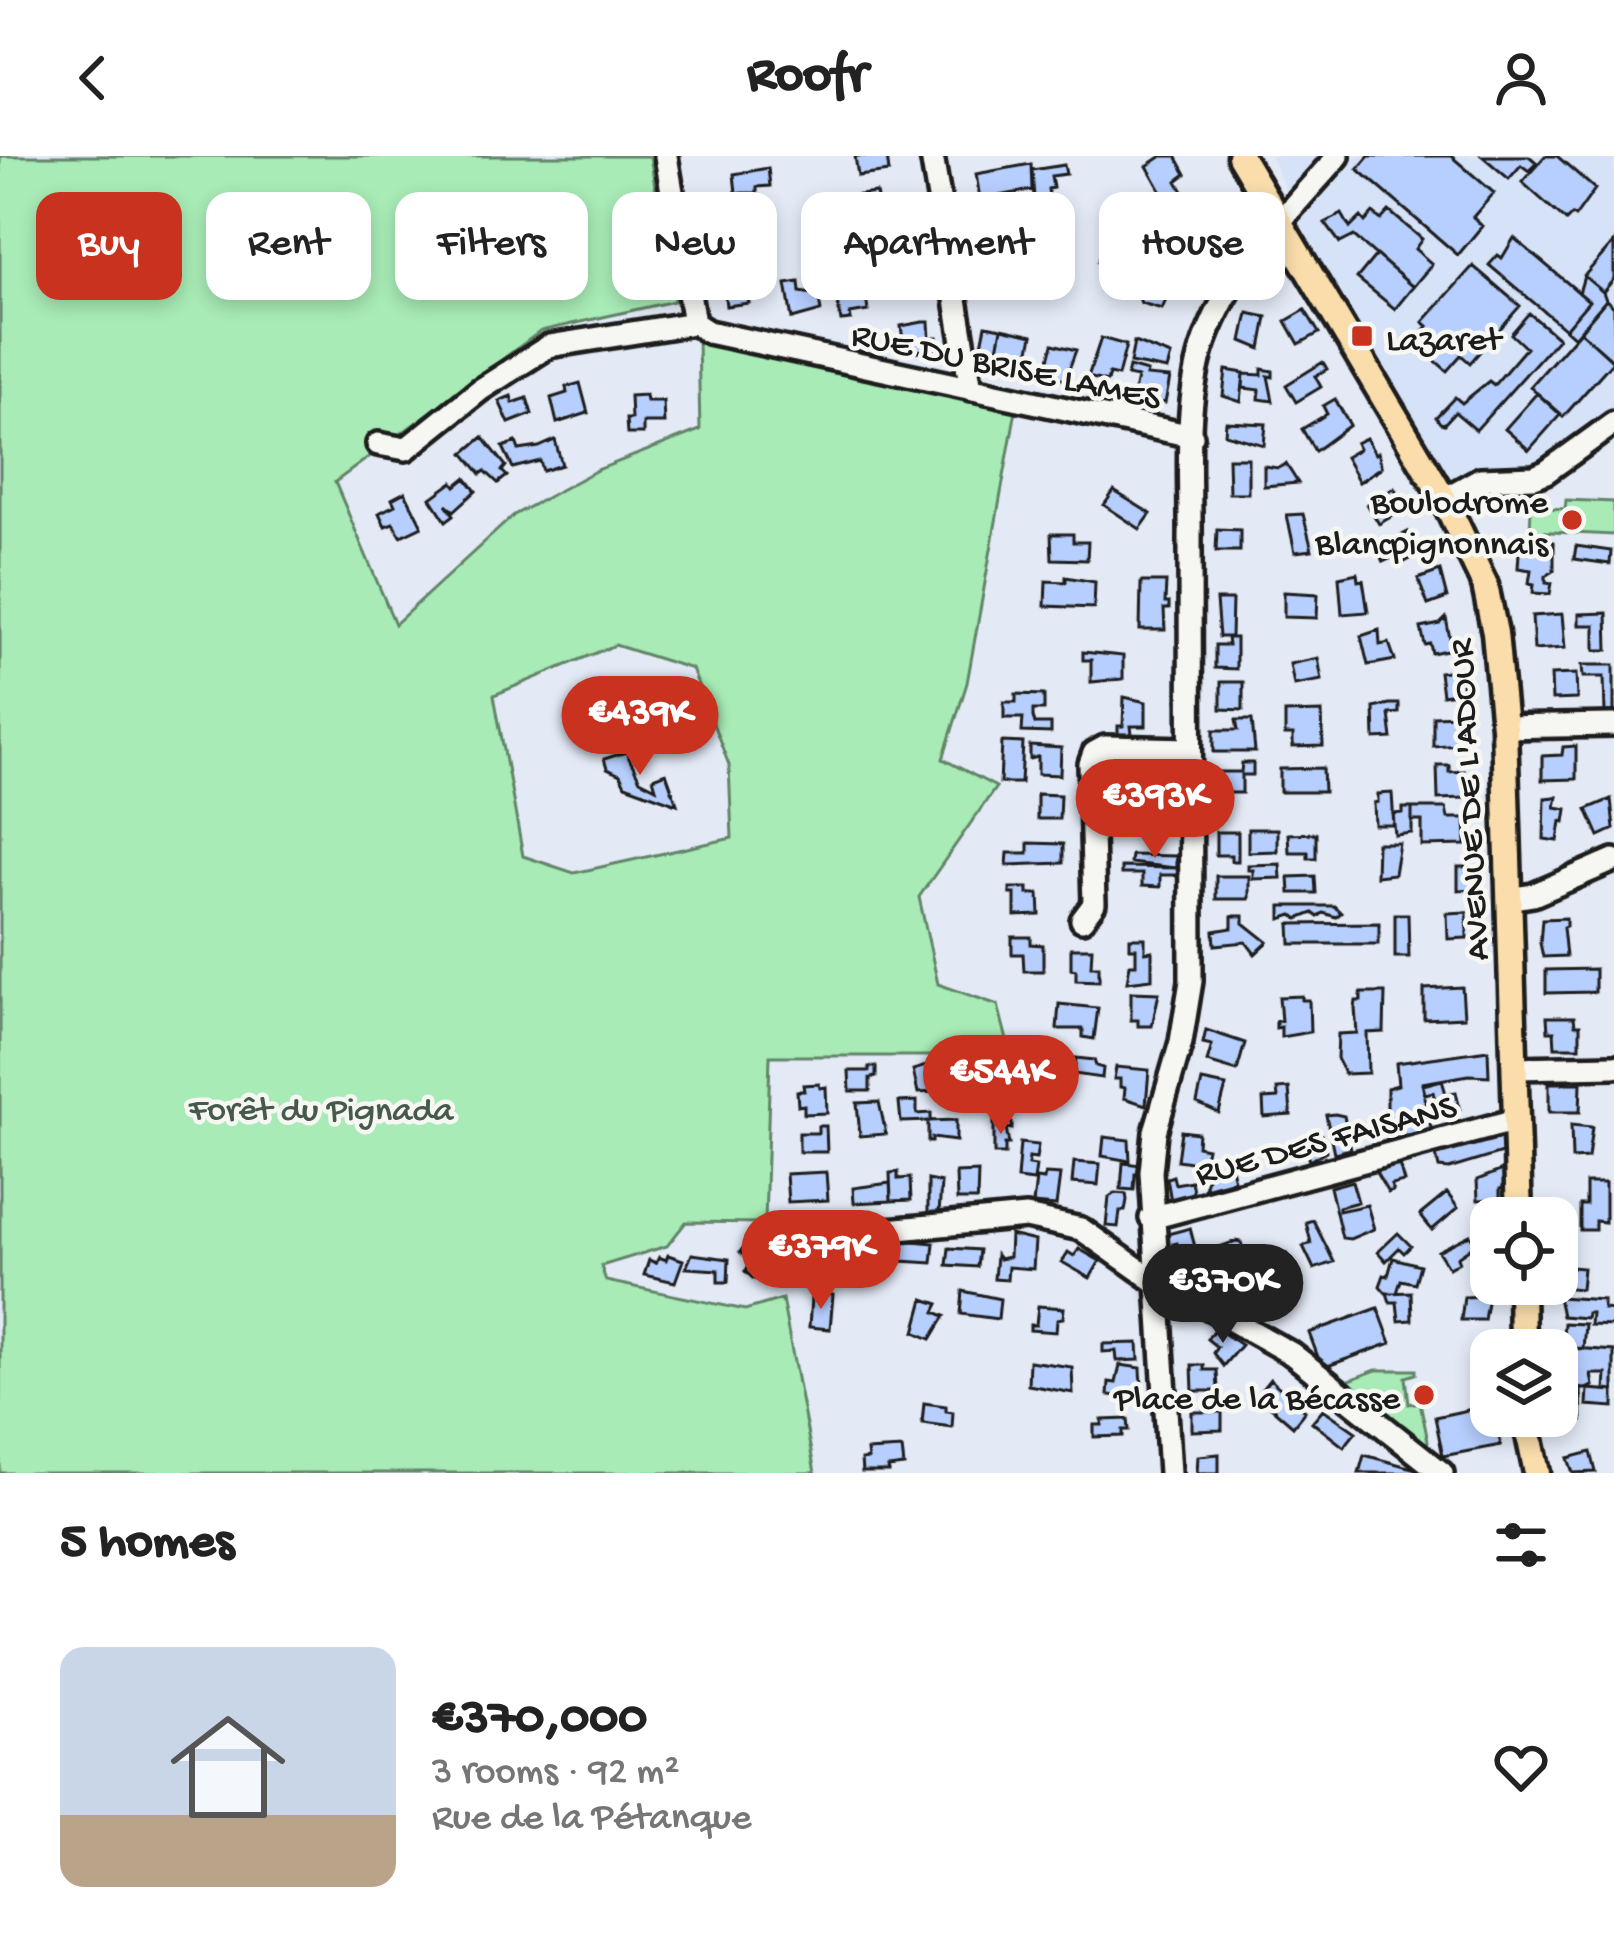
<!DOCTYPE html>
<html lang="en">
<head>
<meta charset="utf-8">
<style>
	:root { --surface:#fff; --page:#f6f6f6; --text:#222; --muted:#767676; --accent:#c8321e }
	body { margin:0; font-family:"Gochi Hand",sans-serif; background:var(--page); color:var(--text); height:100vh; display:flex; flex-direction:column; font-size:45px; white-space:nowrap }
	* { box-sizing:border-box; margin:0 }
	p { font-size:39px; color:var(--muted) }
	.icon { flex:none; width:66px; height:66px; fill:none; stroke:currentColor; stroke-width:2; stroke-linecap:round; stroke-linejoin:round }
	.map { position:relative; height:1317px; overflow:hidden }
	.sheet { display:flex; flex-direction:column; background:var(--surface); flex:1 }
	.sheet>* { flex:none }
	.hud { position:absolute; left:36px; top:36px; width:1542px; height:108px; display:flex; gap:24px }
	.buttons { position:absolute; left:1470px; top:1041px; display:grid; gap:24px }
	.buttons a { display:grid; place-items:center; width:108px; height:108px; border-radius:24px; background:var(--surface); box-shadow:0 6px 18px #0003; font-size:60px }
	.price { position:absolute; translate:-50% -102px; padding:0 27px; border-radius:42px; background:var(--accent); color:#fff; font-size:39px; line-height:78px; filter:drop-shadow(0 3px 6px #0008) }
	.price::after { content:''; position:absolute; left:50%; top:72px; width:36px; height:27px; margin-left:-18px; background:inherit; clip-path:polygon(0 0,100% 0,50% 100%) }
	.price.active { background:#222; color:#fff }
	ul { padding:0; list-style:none }
	li { display:flex; align-items:center; gap:36px; height:300px; padding:0 60px }
	li span { display:grid; place-items:center; flex:none; width:336px; height:240px; border-radius:24px; color:#555 }
	li>.icon { margin-inline-start:auto }
	span .icon { width:144px; height:144px; fill:#fffc; stroke-width:1 }
	li b { font-size:51px }
	h2 { display:flex; justify-content:space-between; align-items:center; height:144px; padding:0 60px; font-size:51px }
	.pill { padding:0 42px; border-radius:24px; background:var(--surface); box-shadow:0 6px 18px #0003; font-size:42px; line-height:108px }
	.pill.active { background:var(--accent); color:#fff }
	header { display:flex; justify-content:space-between; align-items:center; height:156px; padding:0 60px; background:var(--surface); font-size:54px; font-weight:700 }
	.map>svg:first-child { display:block }
	.built { fill:#d6e2f8 }
	.green { fill:#a8ebb6; stroke:#628469; stroke-width:3; fill-rule:evenodd }
	.building { fill:#b7cffe; stroke:#1c1c1c; stroke-width:3 }
	.lines { fill:none; stroke-linecap:round; stroke-linejoin:round }
	.minor-casing { stroke:#1c1c1c; stroke-width:30 }
	.major-casing { stroke:#1c1c1c; stroke-width:33 }
	.minor { stroke:#f6f6f2; stroke-width:21 }
	.major { stroke:#faddab; stroke-width:24 }
	.poi-dot { fill:#c8321e; stroke:#f6f6f2; stroke-width:4.5 }
	.labels { text-anchor:middle; stroke-width:9; stroke-linejoin:round; paint-order:stroke }
	.poi-label { font-size:36px; fill:#1c1c1c; stroke:#f6f6f2; text-anchor:end }
	.street-label { font-size:36px; fill:#1c1c1c; stroke:#f6f6f2 }
	.park-label { font-size:36px; fill:#465a4a; stroke:#f6f6f2 }
</style>
</head>
<body>
<header><svg class="icon" aria-label="back" viewBox="0 0 24 24"><path d="M15 5l-7 7 7 7"/></svg>Roofr<svg class="icon" aria-label="person" viewBox="0 0 24 24"><circle cx="12" cy="8" r="4"/><path d="M4 21q1-7 8-7t8 7"/></svg></header>
<div class="map">
<svg width="1614" height="1317" viewBox="0 0 1614 1317">
	<rect width="100%" height="100%" fill="#e3eaf6"/>
	<filter id="ink" filterUnits="userSpaceOnUse"><feTurbulence type="fractalNoise" baseFrequency=".00833" numOctaves="2"/><feDisplacementMap in="SourceGraphic" scale="24" xChannelSelector="R" yChannelSelector="G"/><feConvolveMatrix kernelMatrix="1 2 1 2 8 2 1 2 1" color-interpolation-filters="sRGB"/></filter>
	<g filter="url(#ink)">
		<!-- built -->
		<path class="built" d="M1270,0h344v275l-150,80 -115,-185z"/>
		<!-- green -->
		<path class="green" d="M0,0h650l24,145 -133,30 -206,151 60,142 119,-109 83,-45 103,-40 -2,-90 318,70 -49,273 -24,76 53,28 -77,110 19,87 60,21 13,51h-241l-5,167 -79,-1 -19,24 -66,20 5,15 139,29 37,-11 33,174h-815zM615,489l77,24 37,96 3,73 -158,35 -51,-17 -29,-161z
			M1566,344l48,2v33l-84,-4 1,-24 34,2z
			M1376,1214h40v4l-10,3 3,27 11,-2 8,39 -3,9 -78,-69z"/>
		<!-- building -->
		<path class="building" d="M855,0h32l2,16 -31,4z
			M1162,0h14l10,18 -9,7 8,14 -16,10 -22,-39z
			M1369,0h82l43,37 -21,24 9,9 -24,29 -100,-86z
			M1482,0h47l7,6 -7,9 -8,-6 -12,14z
			M1545,0h12l38,33 -20,28 -3,-2 -6,6 -44,-39z
			M1031,8l1,26 -52,9 -4,-25z
			M1064,9l2,9 -15,2 2,12 -5,1 1,7 -15,2 -2,-28z
			M768,12l2,18 -13,1v6h-21l-2,-19z
			M876,37l5,28 -14,2v3h-25l4,-6 -3,-23z
			M1134,55l11,15 6,-4 13,18 -20,14 -16,-16 3,-2 -10,-15z
			M1389,55l33,28 -7,10 17,15 -19,23 -59,-51 -14,7 -15,-20 17,-9 8,14 11,-11 4,5 8,-9 8,7z
			M764,56l4,23 -33,4 -3,-21z
			M1026,59l9,32 -51,9 -2,-9 26,-5 -4,-23z
			M1203,71l25,21 -16,16v5l-26,-18z
			M866,74l1,19 -21,3 -3,-18z
			M898,76l5,28 -33,5 -5,-27z
			M1514,82l75,63 -24,28 -76,-64 9,-10 4,3z
			M1614,86v37l-11,13 -19,-16z
			M1101,98l16,6 -3,8 8,4 -6,15 -17,-7 6,-15 -7,-3z
			M1376,99l37,32 -18,22 -38,-31z
			M1038,104l4,31 -37,5v-32z
			M1473,110l47,40 -50,57 -9,-8 -14,16 -31,-27 1,-4 11,-14 -5,-4z
			M745,113l4,34 -23,3 -4,-34z
			M1584,120l19,16 3,8 -32,37 -9,-8 24,-28 -10,-8z
			M1151,122l21,8 -10,23 -21,-6 -2,-5z
			M799,126l1,10 18,3 3,16 -29,8 -6,-35z
			M865,134l3,21 -18,3 1,6 -10,1 -5,-27z
			M1606,144l8,7v54l-34,-30z
			M1305,154l14,23 -20,11 -13,-23z
			M1248,157l19,4 -6,32 -19,-8z
			M1529,157l29,25 -82,92 -21,-18 -11,12 -4,-1 -4,-6 19,-20 7,6 27,-22 5,4 32,-37 -15,-14z
			M923,166h6l1,16 7,-1 2,11 -28,4 -1,-10 -7,-2 -2,-14z
			M986,169l16,3 -5,26 -16,-4z
			M1002,172l31,7 -6,29 -30,-10z
			M1580,175l33,30 -50,56 -33,-30z
			M1101,182l25,7 -8,31 -9,-2 -2,8 -19,-5z
			M1134,186l37,14 -4,14 -37,-7z
			M1053,188l23,6 -11,30 -20,-5z
			M1323,206l4,7 -12,7 6,11 -25,15 -10,-17z
			M1129,211l18,5 -1,4 24,2 -5,25 -32,-6 4,-19 -10,-2z
			M1262,213l11,2v6l-5,-1 5,25 -14,-2 1,-9 -17,-2 1,-14 18,1z
			M1226,214l18,3 -3,29 -18,-6z
			M580,227l8,30 -31,10 -6,-25 16,-5 -1,-6z
			M1537,237l24,21 -32,36 -24,-21z
			M645,239l1,6h17l1,22h-21v11h-16l-1,-15h5l-1,-23z
			M511,240l2,7 14,-5 5,16 -23,9 -10,-22z
			M1335,243l15,26 -35,26 -13,-22 25,-15 -4,-8z
			M1226,266l40,2 -2,21 -39,-11z
			M483,281l23,29 -4,5 5,5 -9,7 -13,-12 -4,3 -17,-21z
			M1366,282l9,16 3,-2 4,15 -23,15 -14,-25 14,-8 -3,-6z
			M555,284l7,25 -19,6 -3,-10 -27,7 -10,-21 13,-5 3,8 20,-3z
			M1228,302h20v35h-19z
			M1286,308l12,19 -34,3v-20l14,2z
			M466,322l10,13 -22,20 -8,-7 8,11 -8,6 -15,-23 22,-16 3,4z
			M1394,332l15,18 -30,18 -12,-20z
			M1114,335l37,23 -11,15 -36,-24z
			M405,336l17,34 -21,10 -8,-13 -8,3 -6,-13 16,-8 -3,-6z
			M1303,358l9,36 -17,2 -8,-37z
			M1217,373l23,1v21h-24z
			M1408,376l6,25 -17,9 -3,-9 -11,5 -6,-14z
			M1051,378h22v8h15l-1,18 -35,-1z
			M1520,382l34,4v29l-8,5v6l6,1 -2,11 -17,-1 1,-9 -5,-1 2,-13 -13,-2z
			M1576,390l35,5 -1,13 -36,-5z
			M1440,415l7,27 -19,7 -10,-26z
			M1357,417l1,8 5,-1 5,32 -26,2 -3,-37z
			M1066,421l29,5 -1,26 -49,-2 1,-25 20,1z
			M1141,426h25l-1,21h4v6h-5l1,21h-25z
			M1284,436l34,2 -1,24 -33,-1z
			M1216,444h16l-1,37h-12z
			M1607,457l1,37h-13v-25h-16v-11z
			M1562,458l3,34 -31,2 -2,-34z
			M1446,462l6,31 -20,4 -2,-9 -5,1 -4,-17 19,-4z
			M1379,474l1,15 9,-2 6,17 -27,5 -7,-29z
			M1227,482h9v31l-21,-1v-23h13z
			M1083,496l40,4v23l-32,3v-22h-8z
			M1318,502l4,22 -28,5 -4,-21z
			M1582,509h32v48h-9l-1,-36h-21z
			M1463,513l-1,23 -20,3 -3,-23z
			M1576,518l1,25 -25,1 -1,-25z
			M1221,526h22v28l-22,-1z
			M1016,538l28,1v15h-11v7l2,7h16v9l-29,-1 1,-14h-19v-16h12z
			M1124,541l22,5v24h-15l1,8 -14,1v-9h5z
			M1389,548h10v9l-10,1 3,24 -17,1 -1,-31z
			M1322,556l1,34 -30,1v-12h-8v-22z
			M1459,559l1,29 -27,2v-30z
			M1236,564h16l3,32h-41v-22h24z
			M1002,586l21,1 -2,40h-21z
			M1030,590l31,2 -1,27 -22,-1v-17l-8,2z
			M1576,590v33l-34,1v-24l20,-1 1,-8z
			M626,596l14,28 16,8 -3,-10 13,-5 11,31 -52,-19 -5,-10 -13,-6 -3,-10z
			M1142,607l21,4 2,17 -29,-1v-11l6,1z
			M1242,607h11v12h-11v18h-25l-4,-21h28z
			M1437,609h12v7l15,-1 1,27 -27,1z
			M1323,612l1,24h-44v-23z
			M1392,637l2,32h-19l-1,-22 4,-1v-8z
			M1037,638l23,1 -1,24h-22z
			M1133,639l19,1 -1,34h-12v-7h-7z
			M1557,641l-2,10 12,2 -2,13 -4,-1 -3,20 -14,-2 1,-41z
			M1611,643l3,30 -15,7 -12,-27z
			M1403,652h9v25l-17,2 -2,-21 10,-1z
			M1412,652h34l2,10h17l1,27 -44,1v-25h-10z
			M1248,673h29v22l-29,1z
			M1216,676h22v29h-7v-6h-15z
			M1316,677v25h-8v-6h-19l-1,-18z
			M1028,687l35,1v19l-56,2 1,-12h20z
			M1377,687h22l-5,31 -18,2z
			M1131,699l45,1v12l-46,-5z
			M1280,708l1,14 -28,1v-9h-5v-5z
			M1121,711l58,1 -1,7h-18v12l-18,-1v-12h-21z
			M1458,711h19v22l-19,1z
			M1216,720h33v23h-33z
			M1315,720l1,17h-26l-1,-16z
			M1010,732h18v6h11l1,21 -25,1v-22h-5z
			M1281,750h53l7,7 -5,4 -13,-4 -5,4 -5,-4 -15,6 -5,-4 -12,4z
			M1467,756v26l-19,1 -1,-26z
			M1395,758h13l1,43h-14z
			M1232,760h12v7l24,19 -13,12 -9,-12 -31,3 -1,-14 18,-3z
			M1566,762v8l-3,1 3,29 -23,1 -3,-14 2,-24z
			M1379,767v21h-88l-1,-20z
			M1012,781h19v7l12,1v26h-19l-1,-17h-11z
			M1130,782h15v14l7,-1v28l-25,3 3,-18h6v-16h-6z
			M1071,792h21l-1,18h8v15l-23,-1v-10l-5,-1z
			M1595,813v23l-49,1v-23z
			M1462,831l2,30 -40,2v-30z
			M1131,836l28,1 -7,33h-14v-6h-7z
			M1361,837h24l-1,39 -17,1 1,40 -24,1 -7,-16 1,-24 19,-1 -2,-25 1,-7h5z
			M1302,840v4h7l1,32 -29,5v-10l-5,1v-7h5l-2,-24z
			M1059,848l39,4 -4,31 -11,-2v-8h-26z
			M1547,861h27l1,8h5v22h-25l-1,-16h-6z
			M1206,874l39,13 -8,28 -30,-9 5,-17 -9,-2z
			M1488,894l1,26 -20,-1 -47,8 10,50 -45,12v-57l11,-3 -2,-22z
			M1049,899l27,3 -2,16 -9,-1 -1,6 -6,-1 -1,8 -8,-1z
			M1076,902l18,2 2,6 7,2 -1,10 -28,-4z
			M926,910l11,2 3,17h-6l1,7 -17,1 -5,-23z
			M869,911h7v10l-6,1v13h-20l-1,-20h20z
			M977,911l1,18 -17,1 -1,-10 -12,1v-9z
			M1116,911l33,3 -3,35 -22,-7 1,-10 -5,-1v-8h-6z
			M1442,924l4,14 10,-2 4,18 -21,7 -6,-25 -8,2 -2,-9z
			M1202,925l24,5 -7,27 -22,-10z
			M1549,927h32l-1,29h-31z
			M819,928l1,4 6,-1 1,26 -23,1v-9l-6,1 -1,-15h7l-1,-6z
			M1289,932l2,27 -27,2 -1,-18 15,-1 -1,-9z
			M917,945v13l14,-1v8l-30,1 -2,-20z
			M879,946l7,32 -26,2 -3,-33z
			M1335,958l9,2 7,33 -17,4 -8,-38z
			M956,964v21l-24,-3v4h-4v-21z
			M994,965l18,2v6l-6,-1 3,16h-4v10h-11z
			M1571,969l21,2 -4,31 -16,1z
			M818,970h8l1,26h-28v-19h19z
			M1181,975l17,2 -1,13 10,2 -3,16 -27,-4z
			M1495,978l6,3 1,16 -53,16 -10,-1 -4,-17 54,-12v-4z
			M1322,979l4,16 -17,10 -6,-20z
			M1104,981l25,3 1,21 -28,-5z
			M1020,987l18,2 -2,14 -7,-1 -1,7 8,1 -2,15 -17,-2z
			M1074,1006l26,2 -2,21 -26,-2z
			M1123,1007l19,2 -1,9h-6l-1,16 -13,-1z
			M1230,1007l4,17 -30,8 6,-20z
			M1399,1008l5,18 -13,3 2,6 -5,2 -13,-22z
			M1505,1013v19l-5,1v10l-22,1 -1,-20z
			M826,1016l2,28 -40,2 -2,-28z
			M898,1016v7l12,-1 1,22 -20,1 -1,-28z
			M978,1016l-1,28h-20l-1,-27z
			M1045,1018l15,1 -4,31 -23,-2 3,-25 8,1z
			M1173,1020l2,8 16,-3 3,15 -23,5 -4,-23z
			M928,1024l13,3 -2,32 -11,1z
			M1352,1025l6,21 -19,5v4l28,-6 7,24 -24,10 -8,-1 -12,-51z
			M890,1027l1,18 -37,2 -1,-15z
			M1586,1027h19v39l-10,-1v9h-15v-25h6z
			M1115,1037l11,1 1,6 -2,11h-5l-2,16 -12,-1 3,-29z
			M1447,1037l11,15 -26,22 -12,-15z
			M1313,1064l21,42 -20,7 -11,-23 8,-3 -5,-21z
			M1190,1072l5,19 -16,4 -2,-8 -4,1 6,18 -13,3 -2,-30z
			M1398,1077l13,13 -7,7 -5,-5 -13,13 -8,-9z
			M1010,1079l25,6 -2,28 -25,-2 -1,13 -13,-1 2,-24 3,4 10,-2z
			M1470,1079l6,9 -19,13 2,5 -10,6 -11,-17z
			M749,1084l22,18 -17,21 -9,-8 7,-8 -12,-11z
			M902,1084l32,3 -2,20 -31,-2z
			M1236,1085l5,1 3,11 -3,4 -25,9 -5,-16z
			M896,1088l-2,27 -43,-4v-19z
			M949,1092l30,2 -2,17 -30,-2z
			M1079,1093l21,12 -10,17 -28,-16 6,-10 6,4z
			M1286,1097l8,23 -23,8 -8,-23z
			M692,1098l37,5 -1,23h-10v-12l-32,-2z
			M668,1099l15,5 -8,22 -31,-7 5,-15 7,3 3,-6 7,3z
			M1393,1102l27,7 -5,18 -14,-3 -4,13h-11l-6,-7 4,-11 4,1z
			M1559,1110l24,2 -2,21 -23,-2z
			M1225,1117l3,9 22,-8 6,17 -31,8 -4,-12 -5,1 -4,-10z
			M963,1135l37,8 -2,20 -37,-5z
			M1411,1136l1,28 -13,1 -2,-19h-7l-3,-9z
			M820,1137l13,2 -3,34 -21,-2 2,-29h9z
			M1488,1140l-4,24h-23l3,-23z
			M1558,1141l45,3v9l11,1v16l-24,-1 1,-12h-4l-1,5 -24,-2z
			M924,1143l15,5 -4,8 10,4 -14,23 -16,-7z
			M1038,1150l26,2 -1,10 -6,1 -1,13 -26,-2v-5h6z
			M1378,1152l13,35 -69,25 -13,-35z
			M1564,1167l21,1 -2,25 -21,-2z
			M1216,1172l25,17 -18,21 -10,-13 4,-6 -10,-8z
			M1138,1187l1,17 -22,1 -1,-10 -13,1v-8z
			M1562,1191l52,4v40l-9,-1 1,-16h-15l2,12 -7,3 -24,-2z
			M1029,1205l43,6 1,26 -45,-8z
			M1120,1209l21,3 1,24 -3,-1 -1,7 -30,-3 1,-13 7,1z
			M1192,1209h12v5h13l1,21h-25z
			M1270,1223l35,32 -12,15 -36,-31z
			M1557,1231l24,2 1,32 -21,1z
			M1588,1233l26,2v16l-27,-2z
			M924,1247l22,3v5l7,1 -1,15 -30,-4z
			M1491,1249l10,40 -58,11 -8,-39z
			M1323,1253l33,23 -12,15 -32,-25z
			M1192,1256h30v18l-30,1z
			M1128,1263l1,11h-6v6l-29,1v-12h8v-5z
			M902,1293l2,17 -16,2 1,4h-27l-1,-12 7,-1 -1,-8z
			M1591,1296l5,20 -23,1 -5,-15z
			M1219,1298v19h-22l1,-17z
			M1364,1299l56,15 -1,3h-60z"/>
		<g class="lines">
			<!-- minor casing -->
			<g class="minor-casing">
				<path id="minor" d="M666,0l28,167 14,9 484,104
					M932,0l39,233
					M378,288l28,5 74,-59 69,-44 145,-23
					M1444,343l36,-20 54,-2 12,-5 68,-49
					M1504,571l110,-2
					M1509,743l24,-4 81,-35
					M1082,764l12,-16 -4,-140 4,-11 11,-6 84,2
					M1515,912l99,-2
					M1151,1062l365,-98
					M791,1083l235,-22 55,12 78,55 24,9 109,61 150,119
					M1170,1317l-19,-301 4,-40 26,-90 10,-61c1,-146 -2,-293 -1,-440 1,-64 -7,-139 15,-200 27,-74 82,-127 133,-185"/>
			</g>
			<!-- major casing -->
			<g class="major-casing">
				<path id="major" d="M1240,0l204,343 41,86 10,48 9,94 15,491
					M1521,1128l1,66
					M1525,1260l12,57"/>
			</g>
			<!-- minor -->
			<use href="#minor" class="minor"/>
			<!-- major -->
			<use href="#major" class="major"/>
		</g>
	</g>
	<!-- markers -->
	<g class="poi-dot">
		<rect x="1350" y="168" width="24" height="24" rx="6"/>
		<circle cx="1572" cy="364" r="12"/>
		<circle cx="1424" cy="1239" r="12"/>
	</g>
	<g class="labels">
		<!-- poi labels -->
		<g class="poi-label">
			<text x="1386" y="193" text-anchor="start">Lazaret</text>
			<text x="1548" y="356">Boulodrome<tspan x="1548" dy="41">Blancpignonnais</tspan></text>
			<text x="1400" y="1252">Place de la Bécasse</text>
		</g>
		<!-- street labels -->
		<g class="street-label">
			<text transform="translate(1007 207) rotate(12)" y="13">RUE DU BRISE LAMES</text>
			<text transform="translate(1466 644) rotate(-93)" y="13">AVENUE DE L'ADOUR</text>
			<text transform="translate(1325 981) rotate(-15)" y="13">RUE DES FAISANS</text>
		</g>
		<!-- park labels -->
		<g class="park-label">
			<text x="321" y="963">Forêt du Pignada</text>
		</g>
	</g>
</svg>
<div class="buttons">
<a><svg class="icon" aria-label="locate" viewBox="0 0 24 24"><circle cx="12" cy="12" r="6"/><path d="M12 2v4M12 18v4M2 12h4M18 12h4"/></svg></a>
<a><svg class="icon" aria-label="layers" viewBox="0 0 24 24"><path d="M12 4l9 5-9 5-9-5zM3 14l9 5 9-5"/></svg></a>
</div>
<b class="price" style="left:640px;top:622px">€439K</b>
<b class="price" style="left:1155px;top:705px">€393K</b>
<b class="price" style="left:1001px;top:981px">€544K</b>
<b class="price" style="left:821px;top:1156px">€379K</b>
<b class="price active" style="left:1223px;top:1190px">€370K</b>
<div class="hud">
<a class="pill active">Buy</a>
<a class="pill">Rent</a>
<a class="pill">Filters</a>
<a class="pill">New</a>
<a class="pill">Apartment</a>
<a class="pill">House</a>
</div>
</div>
<section class="sheet">
<h2>5 homes<svg class="icon" aria-label="filters" viewBox="0 0 24 24"><path d="M4 7h16M4 17h16"/><circle cx="9" cy="7" r="2"/><circle cx="15" cy="17" r="2"/></svg></h2>
<ul>
<li><span style="background:linear-gradient(#c9d6e8 70%,#b9a48a 0)"><svg class="icon" aria-label="home" viewBox="0 0 24 24"><path d="M3 11l9-7 9 7M6 9v11h12V9"/></svg></span><div><b>€370,000</b><p>3 rooms · 92 m²</p><p>Rue de la Pétanque</p></div><svg class="icon" aria-label="heart" viewBox="0 0 24 24"><path d="M12 20l-8-8c-3-5 5-10 8-4 3-6 11-1 8 4z"/></svg></li>
</ul>
</section>
</body>
</html>
